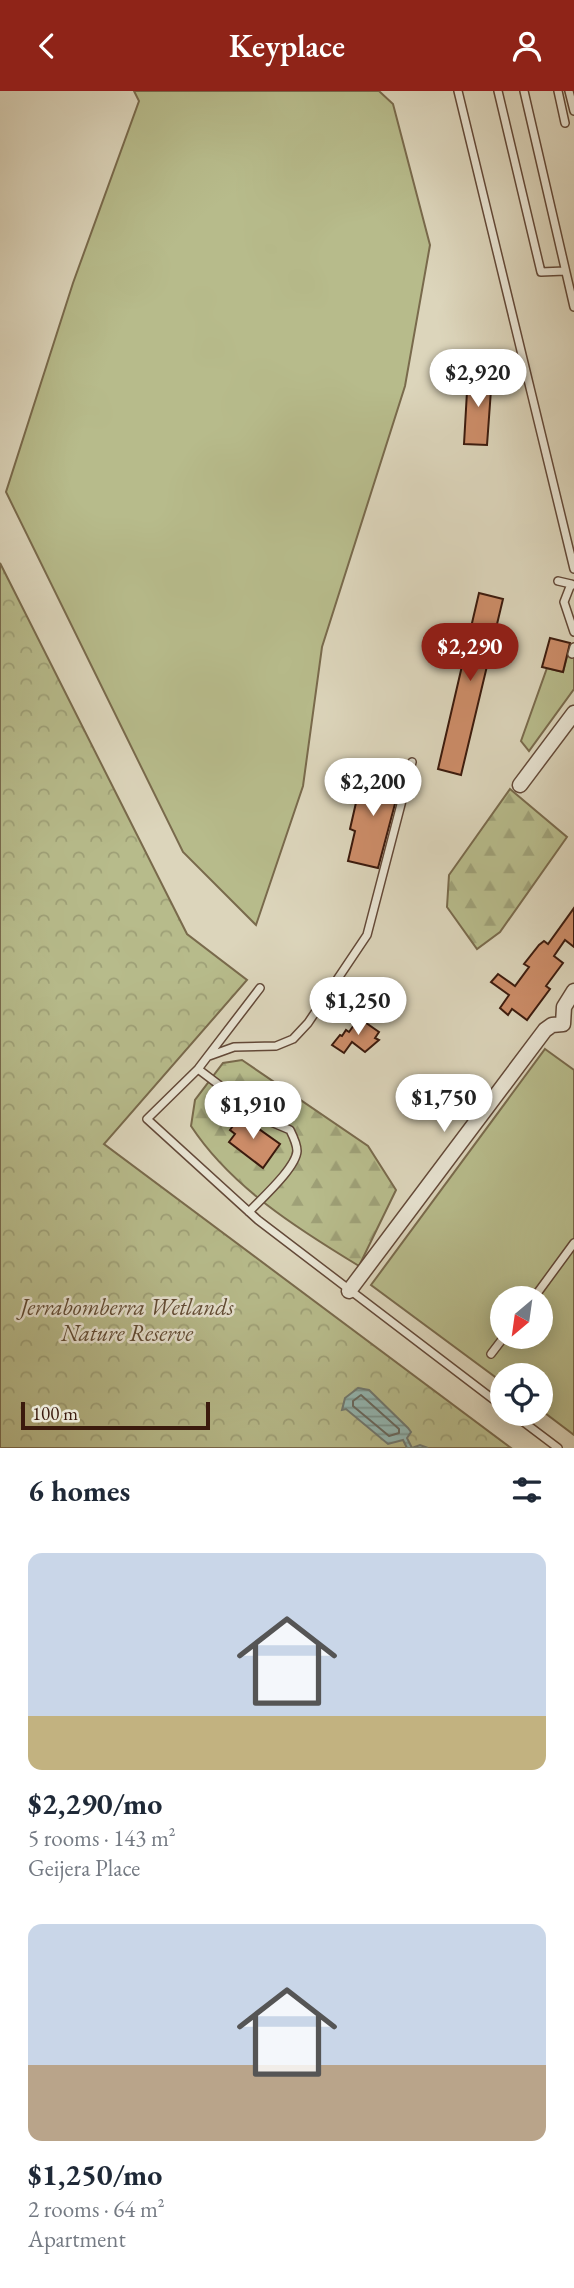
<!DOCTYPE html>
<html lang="en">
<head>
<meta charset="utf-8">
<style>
	:root { --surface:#fff; --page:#f2f2f3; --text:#1f2937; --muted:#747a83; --accent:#8f2418 }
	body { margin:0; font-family:"EB Garamond",serif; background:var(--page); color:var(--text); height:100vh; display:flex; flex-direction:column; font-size:26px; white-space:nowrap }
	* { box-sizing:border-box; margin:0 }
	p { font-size:23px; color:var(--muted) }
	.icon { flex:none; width:38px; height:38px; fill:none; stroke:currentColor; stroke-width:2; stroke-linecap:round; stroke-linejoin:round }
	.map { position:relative; height:1357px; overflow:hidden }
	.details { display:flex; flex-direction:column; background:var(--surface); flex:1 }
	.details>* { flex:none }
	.needle { width:46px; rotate:209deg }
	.tools { position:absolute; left:490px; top:1195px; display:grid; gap:14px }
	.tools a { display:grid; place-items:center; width:63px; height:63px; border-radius:50%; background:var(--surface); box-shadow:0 4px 18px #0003; font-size:35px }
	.scale { position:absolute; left:21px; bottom:18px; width:189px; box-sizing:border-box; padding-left:7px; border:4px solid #3b1a0d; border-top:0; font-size:19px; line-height:24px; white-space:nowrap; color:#3b1a0d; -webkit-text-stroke:5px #e8e4d3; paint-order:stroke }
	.price { position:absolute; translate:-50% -60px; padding:0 16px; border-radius:24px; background:#fff; color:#222; font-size:23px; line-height:46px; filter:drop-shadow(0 2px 4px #0008) }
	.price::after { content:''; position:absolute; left:50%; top:42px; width:21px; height:16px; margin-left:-10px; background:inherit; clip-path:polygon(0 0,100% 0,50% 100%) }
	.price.on { background:var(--accent); color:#fff }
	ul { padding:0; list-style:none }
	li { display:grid; align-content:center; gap:14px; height:371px; padding:0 28px }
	li span { display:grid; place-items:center; height:217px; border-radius:14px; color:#555 }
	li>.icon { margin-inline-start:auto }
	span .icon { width:126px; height:126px; fill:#fffc; stroke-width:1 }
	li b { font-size:30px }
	h2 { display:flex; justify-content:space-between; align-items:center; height:84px; padding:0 28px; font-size:30px }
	header { display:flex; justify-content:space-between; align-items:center; height:91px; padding:0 28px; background:var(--accent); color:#fff; font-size:32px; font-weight:600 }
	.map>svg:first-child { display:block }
	.green { fill:#b7bb8b; stroke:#796a4c; stroke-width:2; fill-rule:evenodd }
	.forest { fill:url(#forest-firs); stroke:#796a4c; stroke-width:2 }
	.park { fill:url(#park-crowns); stroke:#796a4c; stroke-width:2 }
	.water { fill:url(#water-rules); stroke:#707971; stroke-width:2 }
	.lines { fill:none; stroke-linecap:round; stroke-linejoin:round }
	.shore { stroke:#676960; stroke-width:2 }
	.building { fill:#cd8d69; stroke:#3b1a0d; stroke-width:2 }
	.lane-casing { stroke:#634938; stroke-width:10 }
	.street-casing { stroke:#634938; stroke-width:17 }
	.lane { stroke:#e8e4d3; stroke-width:7 }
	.street { stroke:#e8e4d3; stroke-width:14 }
	.labels { text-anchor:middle; stroke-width:5; stroke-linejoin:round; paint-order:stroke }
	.park-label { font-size:23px; font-style:italic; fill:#604a33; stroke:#e8e4d3 }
</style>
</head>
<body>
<header><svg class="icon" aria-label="back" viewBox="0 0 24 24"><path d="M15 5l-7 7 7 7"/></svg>Keyplace<svg class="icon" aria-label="person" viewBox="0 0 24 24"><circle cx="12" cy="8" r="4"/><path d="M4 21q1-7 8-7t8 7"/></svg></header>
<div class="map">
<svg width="574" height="1357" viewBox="0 0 574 1357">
	<defs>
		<pattern id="forest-firs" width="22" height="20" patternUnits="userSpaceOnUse" patternTransform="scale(1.75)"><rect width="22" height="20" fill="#b7bb8b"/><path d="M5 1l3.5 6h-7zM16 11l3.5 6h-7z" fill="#9ea077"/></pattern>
		<pattern id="park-crowns" width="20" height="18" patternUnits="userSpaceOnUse" patternTransform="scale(1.75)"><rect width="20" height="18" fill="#b7bb8b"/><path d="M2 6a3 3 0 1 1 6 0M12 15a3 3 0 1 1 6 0" fill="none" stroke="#9ea077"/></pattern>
		<pattern id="water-rules" width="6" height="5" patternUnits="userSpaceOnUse" patternTransform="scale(1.75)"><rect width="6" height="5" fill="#93b8b4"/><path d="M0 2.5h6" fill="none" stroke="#799591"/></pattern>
	</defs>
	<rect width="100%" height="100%" fill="#dcd5bb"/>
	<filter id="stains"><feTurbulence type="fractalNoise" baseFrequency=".00286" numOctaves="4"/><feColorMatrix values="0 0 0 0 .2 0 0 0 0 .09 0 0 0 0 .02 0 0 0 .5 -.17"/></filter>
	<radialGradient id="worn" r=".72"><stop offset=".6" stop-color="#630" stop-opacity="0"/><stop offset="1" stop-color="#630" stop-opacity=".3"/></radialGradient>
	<!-- green -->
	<path class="green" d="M134,0h245l14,13 37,141 -25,141 -83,261 -19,139 -47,139 -73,-73 -177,-360 67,-209 66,-182z
		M568,562l6,2v34l-45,62 -8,-10 26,-73 16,4z
		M545,958l29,21v365l-33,-25v-35h-39v7l-131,-97zM502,1208h39v38h-39z"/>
	<!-- forest -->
	<path class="forest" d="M510,698l57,48 -67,95 -23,17 -30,-42 2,-32z
		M242,969l126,86 28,44 -37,76c-61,-37 -128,-79 -168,-140l4,-26 28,-37z"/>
	<!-- park -->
	<path class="park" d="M0,472l187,371 60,46 -143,164 407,304h-511z"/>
	<!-- water -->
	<path class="water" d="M358,1297l11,2 39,38 3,4 -4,6 5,10 8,-3 8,3h-21l-4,-8 -15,4 -42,-35 -4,1 3,-12z"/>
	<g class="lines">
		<!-- shore -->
		<path class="shore" d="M361,1304l38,34v4l-10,3 -36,-30v-5z"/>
	</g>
	<!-- building -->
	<path class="building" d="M468,283l24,2 -5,69 -23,-1z
		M479,502l24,6 -42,176 -23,-6z
		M550,547l20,5 -7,29 -21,-5z
		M363,681l38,9 -23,87 -30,-7 7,-30 -5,-2z
		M574,817v39l-9,-7 -11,16 9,7 -17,23 4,3 -23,31 -15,-11 -4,6 -8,-7 9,-13 -18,-13 7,-8 17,12 14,-19 -5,-3 15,-19 5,-4 4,3z
		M359,927l20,14 -4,6 4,2 -14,12 -13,-10 -8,11 -12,-8 8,-10 2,1 4,-6 3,2z
		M244,1020l11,9 -3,4 28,20 -17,24 -34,-26 6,-8 -5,-4z"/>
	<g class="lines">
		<!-- lane casing -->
		<g class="lane-casing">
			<path id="lane" d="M458,0l116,478
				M498,0l43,181 24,-1
				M524,0l50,216
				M558,0l7,32
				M569,0l5,20
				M558,490l13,3
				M574,494l-3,-1 -7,18 10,30
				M572,563l2,-7
				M260,897l-62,81 -51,50 111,101 244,186
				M209,965l25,-9 42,-1 17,-7 15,-16 59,-88 45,-173
				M198,978l66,50 26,11c3,6 7,14 7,21 -1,17 -36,48 -48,61
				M533,1208l41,-56
				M491,1263l13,-17
				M513,1323l45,34"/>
		</g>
		<!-- street casing -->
		<g class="street-casing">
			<path id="street" d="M520,694l54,-72
				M563,933l1,-17 10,-16
				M349,1200l196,-261 7,-5 11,-1"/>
		</g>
		<!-- lane -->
		<use href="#lane" class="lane"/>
		<!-- street -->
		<use href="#street" class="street"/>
	</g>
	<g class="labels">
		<!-- park labels -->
		<g class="park-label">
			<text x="127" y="1224">Jerrabomberra Wetlands<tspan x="127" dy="26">Nature Reserve</tspan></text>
		</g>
	</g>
	<rect width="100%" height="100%" filter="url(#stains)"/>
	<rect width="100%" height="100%" fill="url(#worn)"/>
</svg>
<div class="tools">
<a><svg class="needle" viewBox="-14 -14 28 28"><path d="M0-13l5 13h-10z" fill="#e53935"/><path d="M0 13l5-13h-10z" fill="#747a83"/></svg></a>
<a><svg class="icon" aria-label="locate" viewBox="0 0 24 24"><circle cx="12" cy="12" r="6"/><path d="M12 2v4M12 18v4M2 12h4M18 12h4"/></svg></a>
</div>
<div class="scale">100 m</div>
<b class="price" style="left:478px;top:318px">$2,920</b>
<b class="price on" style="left:470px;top:592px">$2,290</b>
<b class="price" style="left:373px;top:727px">$2,200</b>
<b class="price" style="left:358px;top:946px">$1,250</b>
<b class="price" style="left:444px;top:1043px">$1,750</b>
<b class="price" style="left:253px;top:1050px">$1,910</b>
</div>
<section class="details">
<h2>6 homes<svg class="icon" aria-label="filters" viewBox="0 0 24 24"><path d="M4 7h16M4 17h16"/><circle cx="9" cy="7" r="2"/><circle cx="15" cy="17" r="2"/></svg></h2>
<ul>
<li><span style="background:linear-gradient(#c9d6e8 75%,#c2b280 0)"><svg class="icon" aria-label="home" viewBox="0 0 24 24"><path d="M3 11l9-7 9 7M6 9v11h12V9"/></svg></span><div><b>$2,290/mo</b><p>5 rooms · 143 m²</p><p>Geijera Place</p></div></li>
<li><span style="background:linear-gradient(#c9d6e8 65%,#b9a48a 0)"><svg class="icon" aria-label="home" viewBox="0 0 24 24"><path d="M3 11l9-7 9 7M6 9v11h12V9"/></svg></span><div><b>$1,250/mo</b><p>2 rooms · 64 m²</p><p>Apartment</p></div></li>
</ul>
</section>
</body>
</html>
